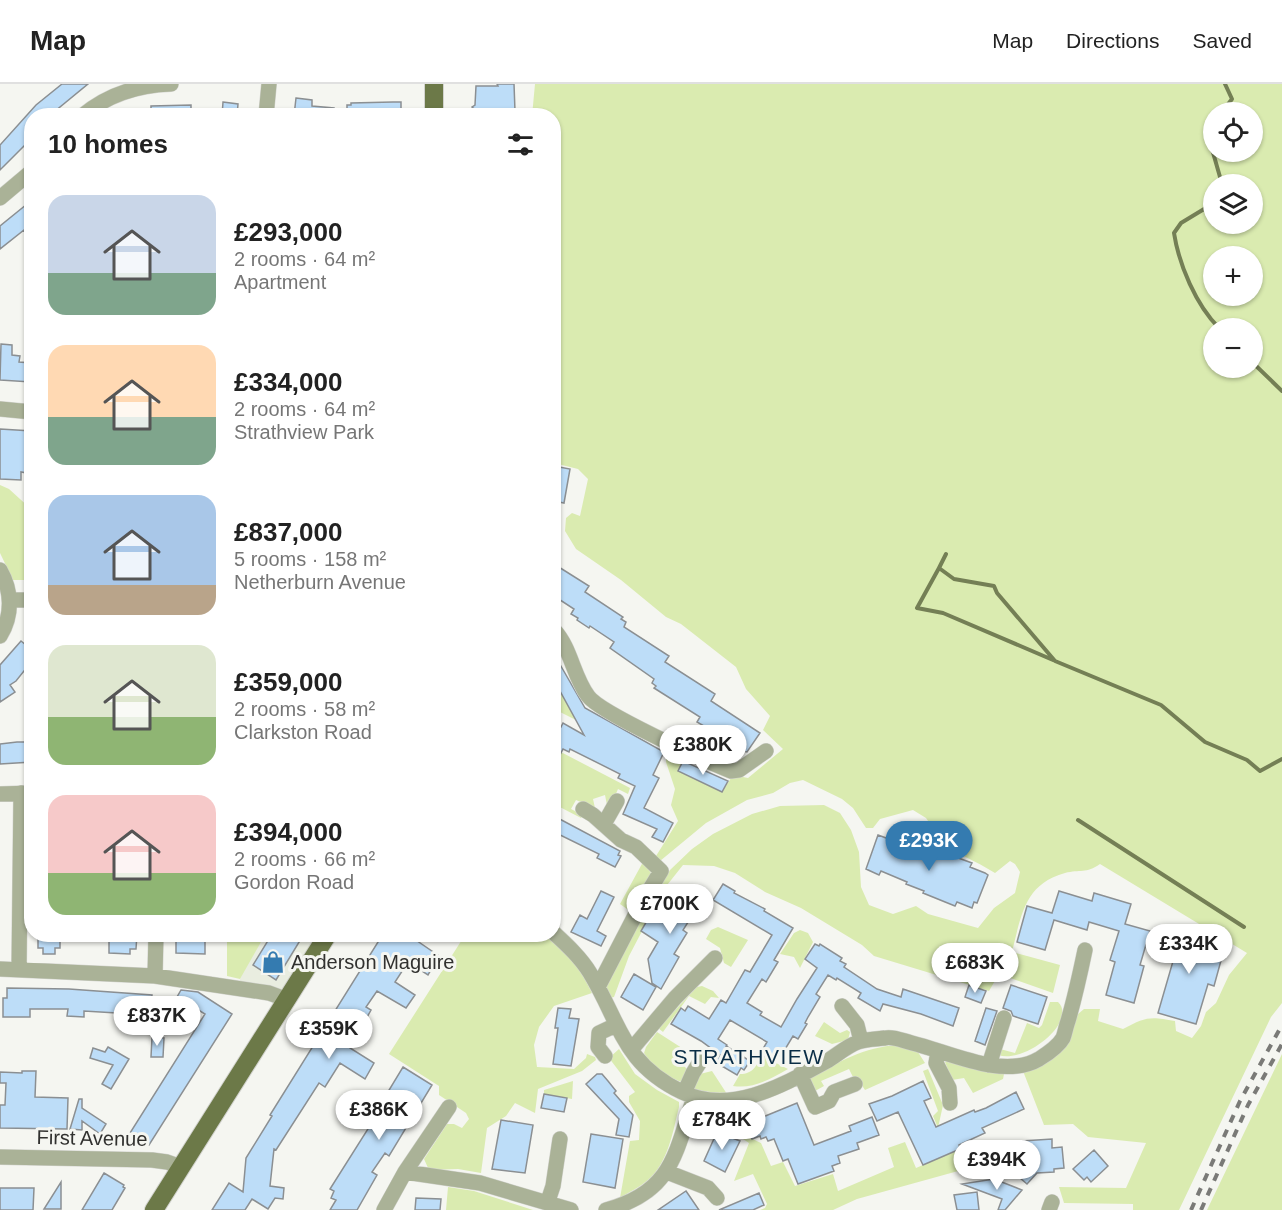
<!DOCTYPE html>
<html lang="en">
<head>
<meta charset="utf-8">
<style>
	:root { --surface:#fff; --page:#f6f6f6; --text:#222; --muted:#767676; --line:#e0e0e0; --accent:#347bb0 }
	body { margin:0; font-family:Arial,sans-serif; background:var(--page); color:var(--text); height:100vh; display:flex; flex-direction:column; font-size:22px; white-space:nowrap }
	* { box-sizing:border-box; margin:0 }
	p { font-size:20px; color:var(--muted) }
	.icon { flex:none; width:33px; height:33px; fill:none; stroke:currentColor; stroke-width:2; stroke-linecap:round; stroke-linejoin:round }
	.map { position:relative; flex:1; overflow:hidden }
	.drawer { position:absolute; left:24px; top:24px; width:537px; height:834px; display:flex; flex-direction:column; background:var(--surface); border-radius:24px; box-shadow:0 2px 4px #0004 }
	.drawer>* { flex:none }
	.fabs { position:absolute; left:1203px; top:18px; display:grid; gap:12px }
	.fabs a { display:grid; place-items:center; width:60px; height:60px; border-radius:50%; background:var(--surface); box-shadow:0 2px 4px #0004; font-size:30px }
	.price { position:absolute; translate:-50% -51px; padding:0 14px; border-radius:21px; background:#fff; color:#222; font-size:20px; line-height:39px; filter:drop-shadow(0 2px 3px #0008) }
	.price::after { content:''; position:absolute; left:50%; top:36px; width:18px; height:14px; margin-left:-9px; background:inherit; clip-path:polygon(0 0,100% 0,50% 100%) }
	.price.on { background:var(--accent); color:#fff }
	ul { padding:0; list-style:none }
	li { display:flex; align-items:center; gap:18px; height:150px; padding:0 24px }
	li span { display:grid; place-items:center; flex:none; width:168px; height:120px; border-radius:18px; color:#555 }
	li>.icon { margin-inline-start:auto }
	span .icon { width:72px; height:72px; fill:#fffc; stroke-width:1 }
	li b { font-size:26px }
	h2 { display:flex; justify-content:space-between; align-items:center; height:72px; padding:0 24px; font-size:26px }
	header { display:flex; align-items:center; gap:36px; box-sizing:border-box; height:84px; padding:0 30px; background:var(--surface); border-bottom:2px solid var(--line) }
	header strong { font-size:28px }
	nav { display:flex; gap:33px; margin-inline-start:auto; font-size:21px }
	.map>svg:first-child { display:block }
	.built { fill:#e9ede0 }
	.green { fill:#daebb0; fill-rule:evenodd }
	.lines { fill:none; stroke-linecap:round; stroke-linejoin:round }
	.stream { stroke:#747f55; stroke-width:4 }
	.building { fill:#bdddf8; stroke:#8b8f92; stroke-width:1.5 }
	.minor-casing { stroke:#d2d3ce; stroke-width:16 }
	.major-casing { stroke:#d2d3ce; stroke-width:20 }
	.minor { stroke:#aab297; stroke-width:15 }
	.major { stroke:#6c7948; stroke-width:18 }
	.rail { stroke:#7a7a77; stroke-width:4; stroke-dasharray:8 8; stroke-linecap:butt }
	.labels { text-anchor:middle; stroke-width:6; stroke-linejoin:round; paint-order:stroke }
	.poi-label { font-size:20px; fill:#31312f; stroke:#f5f6f1; text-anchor:start }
	.street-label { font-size:20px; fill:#31312f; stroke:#f5f6f1 }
	.neighbourhood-label { font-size:21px; letter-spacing:1.5px; fill:#0a2d46; stroke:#f5f6f1 }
</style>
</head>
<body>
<header>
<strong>Map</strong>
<nav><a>Map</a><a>Directions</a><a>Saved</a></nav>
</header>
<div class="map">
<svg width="1282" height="1126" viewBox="0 0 1282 1126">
	<rect width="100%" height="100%" fill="#f5f6f1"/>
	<!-- built -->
	<path class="built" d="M265,851h63l-40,65 -49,-12 1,-9 7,-16z"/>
	<!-- green -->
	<path class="green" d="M535,0h747v919l-11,14 -92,193h-46v-6l-69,-1 -5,-16 67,1 20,-45 -58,-6 -15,-13 -29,1 -21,-54 47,-36 8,-21 6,-5h16l-2,12 25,8c22,-12 27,-13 52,-8l1,10 16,7 9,-12 5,-14 10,-9 13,-28 18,-22 -147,-89c-14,10 -20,5 -35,9 -41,11 -44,44 -53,79l48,13 -7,28 -54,-19 -10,17 -3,-1 -112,-34 -12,-11 -61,-37 -36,-16 -30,-19 -21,-7 -31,-1 -27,34 -4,13 -23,44 -15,41 -4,1 -4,-4 1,-14 63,-110 22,-21 21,-15 39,-20 28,-8 44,-1 16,8 11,17 8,22 2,35 8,18 24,9 23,-8 12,8 50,14 16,-20 21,-15 5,-21 -5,-8 -5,-3 -15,12c-19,-12 -40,-20 -59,-33l3,-3 -13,-19 -13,-8 -33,9 -7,9h-7l-13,-20 -11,-9 -39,-19 -13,3 -17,10 -26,7 -41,23 -46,38 -4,-5 22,-35 -7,-16 4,-16 -9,-27v-13l18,10 -5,12 43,21 11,-17 15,3 35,-29 -20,-19 7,-14 -24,-27 -10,-22 -55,-43 -15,-7 -45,-37 -45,-31 -11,-18 1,-13 6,-5 8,3 8,-37 -10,-10 -24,-6v-347h-22zM1214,28h38v40h-38zM1214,100h38v40h-38zM1214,172h38v40h-38zM1214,244h38v40h-38z
		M0,401l9,4 22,20v71h-18l-13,-27z
		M557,587l9,5 -11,6 23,39 -24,-12v-32z
		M557,666l73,38 -2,6 -10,-5 -6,14 -5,2 -2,-10 -12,4 2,9 -19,-8 -5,9 12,6 -2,3 -27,-14c0,-15 -3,-42 3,-54z
		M643,778l8,11 -20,39 -11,-8z
		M718,843l30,13 -17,27 -7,-4 -4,-15 -14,-9 5,-9z
		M800,846l8,3 5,9 -13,26 -6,-11 -14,-3 14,-21z
		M227,851h38l-25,44 -13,-3z
		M465,851h81c20,16 35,34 46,58l-38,13 -15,21 -5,18 3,22 37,2 12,-11 1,-4 8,3 1,3 -14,11 -44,18 -3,24 -20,-10 -9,13 -19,12 -6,45 -23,-4 -29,1 -5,-11 23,-35h7l8,4 7,-9 -3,-6 -27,-18v-9l-50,-32z
		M702,902l11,5 6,7 -8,-1 -6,7 -16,-8 -26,36 -5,-4 39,-41z
		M1050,918h8c20,19 -32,62 -60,53l2,-6 15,4 12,-30 12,5 3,-3z
		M824,938l16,11 7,-3 3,2 -2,8 -16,4 -17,-8z
		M657,948l28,18 -6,11 10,10 -4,12c-17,-5 -32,-15 -41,-30l2,-6z
		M898,961l18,4 9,14 -60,27 -6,-9 -5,-2 -5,-10 -28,12 3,5 -9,5 -6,-13c30,-16 55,-31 89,-33z
		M619,965l16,25 22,16 22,12v5c-6,24 -11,56 -31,73 -8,7 -19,12 -28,18l10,-57 9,-1 1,-19 -11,-19v-6l6,-4 -26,-34z
		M1282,970v156h-75z
		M762,972l26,13c-18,10 -34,20 -55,17l7,-12c13,0 16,-8 22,-18z
		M948,975l56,15 -1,5 -30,14 -9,-15 -12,2 -7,-18z
		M928,985l15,36 -5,23 -5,-12 5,-5 -15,-40z
		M712,987l15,23 -33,-4 -3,-5 5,-10z
		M573,997l-1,18 -28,-5v-4z
		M725,1027h6c7,14 15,26 30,32l10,23 12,-4 12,24 38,-12 5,17 56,-24 -6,-19 17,-6 11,26 44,-19 9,19 -112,31 -24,11h-73l5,-2 2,-4 -14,-30 -19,7 15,-38 -15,-10 -11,-12z
		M448,1103l26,4 59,19h-87z"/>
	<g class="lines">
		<!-- stream -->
		<path class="stream" d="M1222,28l10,-13 -7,-15
			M1214,60l-2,5 10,35
			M1214,119l-33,20 -7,10c5,32 22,72 45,95
			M1252,278l30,29
			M946,470l-7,14 15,11 40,7 3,7 58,68 106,44 44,37 42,18 13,11 22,-12
			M939,484l-22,40 26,5 110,47
			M1078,736l166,107"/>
	</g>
	<!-- building -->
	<path class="building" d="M62,0h26l-39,32h-17v33l-6,-5 -26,26v-25l36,-40z
		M497,0h17l1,27h-8l1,5h-32v-6l-4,-3 3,-2 1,-19h22z
		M296,14l16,2v6l22,2 -1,8h-39z
		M223,18l15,2 -1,12h-15z
		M393,18h8v14h-54v-11h4v-2z
		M191,21v11h-40v-10z
		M32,116v40l-8,-10 -24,19v-23z
		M1,260l11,1v10l8,1 -1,6 13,1 -1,19 -31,-2z
		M0,345l32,2v26h-4l-1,16 -6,-1v8l-21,-1z
		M554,382l16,3 -6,34 -10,-2z
		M554,480l35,22 -4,6 38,25 -2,2 5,3 -2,5 45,29 -4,6 50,32 -4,7 49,32 -13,19 -5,-1 -2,2 -37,-25 1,-2 -7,-4 3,-5 -46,-29 2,-2 -4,-3 2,-4 -44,-31 4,-6 -24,-16 -1,2 -12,-8 1,-2 -7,-4 3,-5 -20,-13z
		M21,557l11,9v11l-16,20 -6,4 5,7 -15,10v-37z
		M554,570l31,54 79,44 -11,23 6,3 -15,30 29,15 -10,19 -11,-5 5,-8 -34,-15 12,-28 -17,-8 2,-4 -50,-25 -1,3 -6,-3 -9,18v-43l7,3 2,-4 21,12 -30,-55z
		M17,658h15v20l-32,2v-20z
		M683,677l45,20 -6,11 -44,-21z
		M554,732l66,35 -2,4 3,1 -6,11 -18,-9 2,-4 -45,-22z
		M878,751l57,21 4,-5 33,12 -2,4 15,6 3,2 -11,28 -3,-1 -2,6 -15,-6 -2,4 -32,-13 1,-2 -18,-7 1,-2 -26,-11 -2,4 -13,-6z
		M723,800l12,7 -1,2 31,16 -1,2 29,17 -19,32 4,2 -12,20 -4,-3 -15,24 15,9 -2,3 21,12 16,-28 20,-31 -12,-9 10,-15 4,2 1,-2 22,14 -2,3 6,3 -2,3 33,22 24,8 2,-8 56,19 -6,18 -32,-12 -38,-10 -3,7 -22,-13 3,-5 -24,-15 -1,2 -8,-5 -12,19 4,3 -12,20 -3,6 2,1 -9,15 -5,-3 -12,20 -6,-3 -4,7 -11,-6 7,-12 -37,-22 -12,19 9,6 -1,1 24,15 -6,9 -3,-2 -4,7 -22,-13 5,-7 -19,-14 -30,-17 10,-16 4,3 3,-5 21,13 12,-19 5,3 19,-33 5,2 22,-37 -59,-35z
		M687,802l17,11 -21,33 4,3 -13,21 5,3 -18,32 -9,-6 -4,-24 10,-17 -17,-11 11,-19 14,9z
		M601,807l13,6 -17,34 9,5 -5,10 -30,-14 9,-17 7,4z
		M1059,807l33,10 2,-8 37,11 -6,20 25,7 -10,34 4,1 -10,37 -28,-8 9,-33 -5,-2 9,-29 -30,-9 -2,8 -33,-10 -9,30 -28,-8 10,-36 25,7z
		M1165,841l17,5 -1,3 44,13 -11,40 -6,-2 -12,40 -38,-11 20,-69 -17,-5z
		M38,850h22v14h-5v6h-12v-6h-5z
		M109,850h28l-1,15h-6v5l-21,-1z
		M176,850h26v3h3v17l-29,-1z
		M272,850h32l-28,46 -23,-15z
		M383,850h24l32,22 -11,19 -20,-13 -13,20 20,13 -9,13 -29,-17 -11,16 5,3 -21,38 24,15 -9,16 -25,-16 -15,24 -6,-4 -43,67 -2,-1 -4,37 14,2 -1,11 -8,-1 -7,11 -16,-10 -7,11h-33l17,-27 14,9 3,-34 26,-42 -2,-1z
		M634,890l22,13 -13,23 -22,-13z
		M969,901l17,6 -5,12 -16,-6z
		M1011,901l36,12 -9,27 -25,-8 -2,-5 -8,-3z
		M7,904l62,1 83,6 -3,29 -17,-1 1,-9 -49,-3v6l-17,-1 1,-7h-38v8h-27v-19h4z
		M181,906l17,2 34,22 -83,131 -19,-12 75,-119 -28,-17z
		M558,924l13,1 -2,9 10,1 -8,47 -18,-2 5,-36h-3z
		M986,924l11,3 -12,34 -10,-4z
		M152,953l12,1 -1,19h-12z
		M108,963l21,12 -18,30 -9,-5 11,-19 -23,-7 3,-10 12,4z
		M403,983l29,18 -43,71 -4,-3 -13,19 5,3 -20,35h-27l6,-10 -5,-2 3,-7 -4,-2 41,-65 4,3 15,-22 -7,-5z
		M22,987h14l-1,26 33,1 -1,31 -67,-1v-23h5l1,-22h-6v-11l22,1z
		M597,990h5l6,7 8,10 -2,2 19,22 -4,22 -13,-2 3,-16 -33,-35z
		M923,997l8,17 -7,3 12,26 38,-17 1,2 11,-4 30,-16 8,17 -42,19 3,5 -26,12 1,4 -37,16 -25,-53 -21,9 -8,-17 23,-8z
		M544,1010l23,4 -3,14 -23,-4z
		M79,1015h3v9l24,16 -6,10 -18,-13v9l-12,-1z
		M797,1019l17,42 37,-14 -2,-5 23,-9 7,18 -22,8 2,6 -21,7 2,7 -8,3 2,5 -36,13 -10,-25 -5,2 -9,-22 -6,2 -2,-4 -5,2 -1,-3 -8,3 -3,-6v-5l6,-2 -2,-5z
		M501,1036l32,5 -8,48 -33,-4z
		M717,1048l23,9 -15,31 -21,-11z
		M591,1050l32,5 -8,49 -32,-6z
		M1052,1055v9l10,-1 2,21 -10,1v3l-17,1 -10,11 -21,-18 18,-21 -2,-4z
		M1094,1066l14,16 -17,16 -4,-5 -3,3 -11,-11z
		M104,1089l20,12 -1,2 2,1 -13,22h-30z
		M994,1095l28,11 -17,20h-7l4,-11 -40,-15z
		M61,1098v27h-17z
		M0,1104h34l-1,22h-33z
		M686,1107l13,19h-41z
		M977,1108l2,18h-22l-3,-15z
		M759,1109l5,12 -11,5h-34z
		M416,1114l25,1 -1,11h-25z"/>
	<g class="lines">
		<!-- minor casing -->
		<g class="minor-casing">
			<path id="minor" d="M82,32c25,-21 57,-31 89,-32
				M266,32l3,-32
				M0,114l32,-27
				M0,325l32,3
				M0,486c12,21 13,45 0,66
				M10,516h22
				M554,546c17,18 19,46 34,66 12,17 118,65 143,75l8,-1 27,-19
				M0,710l32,-1
				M583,725l10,6 28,25 15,7 25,24 -20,33 -43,83
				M604,740l13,-23
				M554,849c13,12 27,25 36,40 31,51 32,90 92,119 49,24 103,-8 145,-31 10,-6 20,-15 31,-19 8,-3 19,-3 27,-4 9,-2 18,3 27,5 37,9 91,37 127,16 8,-5 19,-12 24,-21 2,-5 3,-12 5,-17 7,-24 12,-47 17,-71
				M0,885l155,7 114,17 19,7
				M19,885l2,-176
				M155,892l1,-42
				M842,922l15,19 4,16
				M631,966l44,-52 40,-40
				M938,967l-2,12 13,25 1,15
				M605,972l-7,-9 1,-14 17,-8
				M989,981l15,-47
				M800,990l15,33 14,-6 5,-9 21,-8
				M684,1009l9,-20 10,-16
				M0,1073l152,3 15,2 14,5
				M405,1088l75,11 91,27
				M667,1088l41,16 9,10
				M547,1120l6,-18 7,-47
				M384,1126l21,-38 44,-65
				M606,1126c66,-18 69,-55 88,-113
				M1049,1126l3,-8"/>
		</g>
		<!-- major casing -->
		<g class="major-casing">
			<path id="major" d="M434,0v32
				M154,1126l174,-276"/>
		</g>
		<!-- minor -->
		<use href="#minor" class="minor"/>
		<!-- major -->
		<use href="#major" class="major"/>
		<!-- rail -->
		<path class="rail" d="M1191,1126l49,-109 42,-76
			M1201,1126l47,-105 34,-61"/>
	</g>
	<!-- icons -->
	<defs>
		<g id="shop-bare" transform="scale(1.8)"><path d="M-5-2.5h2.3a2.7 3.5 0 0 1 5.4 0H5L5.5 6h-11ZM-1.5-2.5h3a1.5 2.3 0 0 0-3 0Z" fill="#347bb0" stroke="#f5f6f1" stroke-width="2.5" paint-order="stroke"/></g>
	</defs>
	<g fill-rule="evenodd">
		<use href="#shop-bare" x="273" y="878"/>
	</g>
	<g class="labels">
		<!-- poi labels -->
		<g class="poi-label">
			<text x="291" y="885">Anderson Maguire</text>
		</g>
		<!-- street labels -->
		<g class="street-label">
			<text transform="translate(92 1054) rotate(1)" y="7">First Avenue</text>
		</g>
		<!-- neighbourhood labels -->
		<g class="neighbourhood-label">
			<text x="749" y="980">STRATHVIEW</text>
		</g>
	</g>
</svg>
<div class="fabs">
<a><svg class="icon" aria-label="locate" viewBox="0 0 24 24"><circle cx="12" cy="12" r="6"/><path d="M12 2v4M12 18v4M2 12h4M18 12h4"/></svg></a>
<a><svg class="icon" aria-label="layers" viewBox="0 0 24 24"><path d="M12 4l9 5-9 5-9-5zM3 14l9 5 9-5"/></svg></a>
<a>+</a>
<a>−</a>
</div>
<b class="price" style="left:703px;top:692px">£380K</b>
<b class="price on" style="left:929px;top:788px">£293K</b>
<b class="price" style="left:670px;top:851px">£700K</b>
<b class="price" style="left:1189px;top:891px">£334K</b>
<b class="price" style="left:975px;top:910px">£683K</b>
<b class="price" style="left:157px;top:963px">£837K</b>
<b class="price" style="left:329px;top:976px">£359K</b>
<b class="price" style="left:379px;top:1057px">£386K</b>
<b class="price" style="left:722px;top:1067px">£784K</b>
<b class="price" style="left:997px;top:1107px">£394K</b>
<section class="drawer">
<h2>10 homes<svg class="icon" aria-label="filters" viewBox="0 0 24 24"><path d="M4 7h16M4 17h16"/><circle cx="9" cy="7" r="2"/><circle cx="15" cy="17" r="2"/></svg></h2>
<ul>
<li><span style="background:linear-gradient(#c9d6e8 65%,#7fa58c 0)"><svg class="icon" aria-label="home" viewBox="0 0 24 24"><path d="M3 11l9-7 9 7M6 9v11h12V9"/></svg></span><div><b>£293,000</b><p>2 rooms · 64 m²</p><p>Apartment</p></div></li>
<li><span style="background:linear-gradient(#ffd9b3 60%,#7fa58c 0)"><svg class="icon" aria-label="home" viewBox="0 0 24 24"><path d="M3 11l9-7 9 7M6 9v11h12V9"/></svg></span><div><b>£334,000</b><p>2 rooms · 64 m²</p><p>Strathview Park</p></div></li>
<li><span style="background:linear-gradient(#a9c7e8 75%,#b9a48a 0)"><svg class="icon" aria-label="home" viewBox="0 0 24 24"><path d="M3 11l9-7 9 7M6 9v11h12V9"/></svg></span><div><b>£837,000</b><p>5 rooms · 158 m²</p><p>Netherburn Avenue</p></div></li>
<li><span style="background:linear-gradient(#dfe7d0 60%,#8fb573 0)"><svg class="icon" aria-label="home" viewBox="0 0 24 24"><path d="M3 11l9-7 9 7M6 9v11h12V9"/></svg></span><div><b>£359,000</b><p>2 rooms · 58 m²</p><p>Clarkston Road</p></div></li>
<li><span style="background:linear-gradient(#f6c9c9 65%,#8fb573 0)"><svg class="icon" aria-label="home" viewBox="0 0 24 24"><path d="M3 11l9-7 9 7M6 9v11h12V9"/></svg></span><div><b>£394,000</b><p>2 rooms · 66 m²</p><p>Gordon Road</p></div></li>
</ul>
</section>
</div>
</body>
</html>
